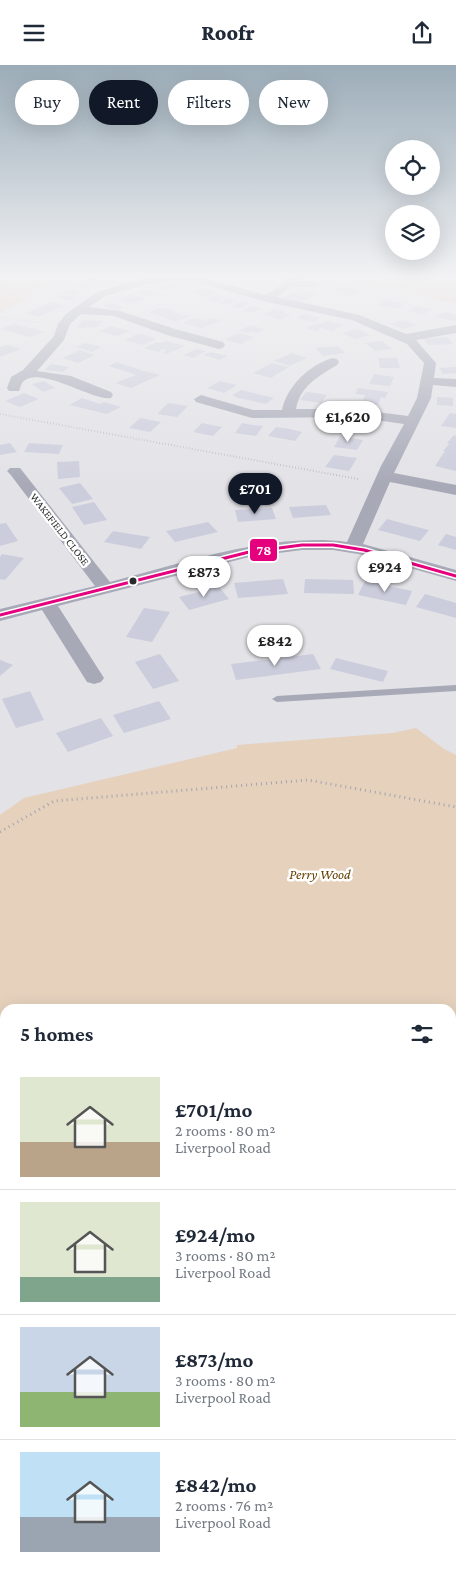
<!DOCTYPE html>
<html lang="en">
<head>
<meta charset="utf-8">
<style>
	:root { --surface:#fff; --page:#f6f6f7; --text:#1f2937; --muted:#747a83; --line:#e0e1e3; --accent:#111827 }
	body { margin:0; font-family:"Crimson Pro",serif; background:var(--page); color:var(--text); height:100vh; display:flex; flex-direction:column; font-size:19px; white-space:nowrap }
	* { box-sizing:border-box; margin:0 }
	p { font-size:16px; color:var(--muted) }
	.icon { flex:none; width:28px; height:28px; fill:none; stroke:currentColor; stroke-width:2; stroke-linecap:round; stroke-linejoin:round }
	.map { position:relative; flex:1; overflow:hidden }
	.panel { position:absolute; left:0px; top:939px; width:456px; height:571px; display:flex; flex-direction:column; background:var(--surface); border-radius:15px 15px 0 0; box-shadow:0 5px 20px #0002 }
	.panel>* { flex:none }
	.top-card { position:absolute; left:15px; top:15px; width:426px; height:45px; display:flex; gap:10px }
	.tools { position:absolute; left:385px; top:75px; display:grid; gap:10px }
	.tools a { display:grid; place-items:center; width:55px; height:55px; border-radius:50%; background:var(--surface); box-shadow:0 5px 20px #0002; font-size:25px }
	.price { position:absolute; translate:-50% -42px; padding:0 11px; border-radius:18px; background:#fff; color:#222; font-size:16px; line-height:32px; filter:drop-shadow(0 1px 2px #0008) }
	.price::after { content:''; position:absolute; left:50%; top:30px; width:15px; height:11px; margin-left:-8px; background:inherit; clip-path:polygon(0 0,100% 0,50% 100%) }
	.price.on { background:var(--accent); color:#fff }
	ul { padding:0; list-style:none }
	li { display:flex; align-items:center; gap:15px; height:125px; padding:0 20px }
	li+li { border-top:1px solid var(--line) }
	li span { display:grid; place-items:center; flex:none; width:140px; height:100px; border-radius:0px; color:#555 }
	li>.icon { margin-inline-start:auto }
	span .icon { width:60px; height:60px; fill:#fffc; stroke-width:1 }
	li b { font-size:21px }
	h2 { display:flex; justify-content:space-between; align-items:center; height:60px; padding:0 20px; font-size:21px }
	.chip { padding:0 18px; border-radius:22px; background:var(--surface); box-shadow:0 5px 20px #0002; font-size:18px; line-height:45px }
	.chip.on { background:var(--accent); color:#fff }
	header { display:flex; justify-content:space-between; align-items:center; height:65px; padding:0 20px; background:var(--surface); font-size:22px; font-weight:800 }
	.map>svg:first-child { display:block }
	.green { fill:#e5d1bc; fill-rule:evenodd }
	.building { fill:#cccddc }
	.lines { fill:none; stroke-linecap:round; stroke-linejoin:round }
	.path-far3 { stroke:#a4a5ae; stroke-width:1; stroke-dasharray:0.5 2; stroke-linecap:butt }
	.path-far2 { stroke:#a4a5ae; stroke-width:2; stroke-dasharray:0.5 2.5; stroke-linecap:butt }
	.path-far1 { stroke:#a4a5ae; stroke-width:3; stroke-dasharray:1 4; stroke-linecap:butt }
	.path { stroke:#a4a5ae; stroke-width:5; stroke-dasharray:2 5.5; stroke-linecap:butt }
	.lane { fill:#a7a9b7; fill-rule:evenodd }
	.street { fill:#a7a9b7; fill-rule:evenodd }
	.bus-1-casing { stroke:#fff; stroke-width:6 }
	.bus-1 { stroke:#e5007d; stroke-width:3 }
	.bus-dot { fill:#292a2c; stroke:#fff; stroke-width:2 }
	.labels { text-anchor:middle; stroke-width:5; stroke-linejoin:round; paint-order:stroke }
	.far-street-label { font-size:11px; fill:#292a2c; stroke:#fff }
	.park-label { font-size:14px; font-style:italic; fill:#643e00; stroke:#fff }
	.line-badge { stroke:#fff; stroke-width:2 }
	.badge-label { font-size:14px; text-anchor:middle; font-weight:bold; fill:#fff }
</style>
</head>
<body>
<header><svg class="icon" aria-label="menu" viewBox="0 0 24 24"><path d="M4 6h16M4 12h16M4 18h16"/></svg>Roofr<svg class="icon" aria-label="share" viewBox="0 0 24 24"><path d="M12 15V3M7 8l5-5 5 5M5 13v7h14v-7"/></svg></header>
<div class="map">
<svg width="456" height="1509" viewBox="0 0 456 1509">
	<rect width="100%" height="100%" fill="#e2e2e7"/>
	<!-- green -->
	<path class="green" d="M0,210h69l-69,38z
		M321,210h135v29z
		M416,663l28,21 12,6v819h-456v-759l24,-17 213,-50v-3l156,-12zM5,944h446v561h-446z"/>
	<!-- building -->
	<path class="building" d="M94,213l12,4 -8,3 -6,-2 4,2 -11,5 -13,-4z
		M176,219l2,4 -18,2 -2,-4z
		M341,221l21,4 -10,6 -20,-5z
		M201,223l8,1 8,2 -11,5 -15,-4z
		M303,223l17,5 -20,9 -18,-4z
		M71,224l13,4 -9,3 -12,-4z
		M143,225l13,3 -7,3 -13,-3z
		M64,229l12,4 -8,3 -13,-4z
		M131,229l14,4 -13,6 -15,-4z
		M216,229l9,3 -10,5 -10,-3z
		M229,233l9,2 -11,5 -9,-2z
		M385,235l9,2 10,2 -8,5 -18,-4z
		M242,236l9,2 -11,5 -9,-2z
		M52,237l12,4 -26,11 -12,-4z
		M110,238l14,4 -7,3 -14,-4z
		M253,241l10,2 -11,5 -10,-2z
		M416,241l7,2 9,1 -8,6 -16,-4z
		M159,243l18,2 -5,2 12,3h8l-16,7 -27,-10z
		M275,244l9,2 -2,1 9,3 -11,5 -16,-6z
		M444,247l12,3v5l-2,1 -19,-4z
		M304,249l16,4 -7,4 -16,-4z
		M194,253l11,3 4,-3 12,3 -20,7 -18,-5z
		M83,255l20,1 -5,6 -22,1z
		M403,255l14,5 -13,4 -14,-5z
		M326,256l17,4 -11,6 -11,-3 -5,3 -10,-3 11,-5 4,1z
		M14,259l16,4 14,4 -14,5 -29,-8z
		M250,260l14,4 -7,4 -5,-2 -3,2 -10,-2z
		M111,261l11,3 8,2 -13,5 -18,-5z
		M357,264l13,6 -15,4 -13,-6z
		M238,268l16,4 -13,7 -16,-4z
		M138,269l9,2 9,3 -13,6 -18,-5z
		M447,272l6,7 -25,1 -5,-7z
		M166,276l19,5 -18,8 -5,-1 5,-3 -4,-1 -5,3 -14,-4 13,-6 4,1z
		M382,276l10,8 -17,2 -10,-8z
		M86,278l15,4 -9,5 -16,-5z
		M8,280l13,4 -21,8v-10z
		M338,281l7,7 -23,3 -6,-8z
		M196,284l10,2 -13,7 -9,-3z
		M80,285l15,5 -17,8 -16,-5z
		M211,287l17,4 -8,4 -17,-5z
		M292,288l15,5 -17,8 -16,-5z
		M378,293h19l3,10h-20z
		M116,297l28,9 16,4 -29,13 -16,-5 21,-8 -27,-9z
		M272,298l17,4 -18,11 -18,-5z
		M51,299l18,3 -6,5 -19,-2z
		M456,302v6l-13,1 -4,-6z
		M374,309l20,3 -4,9 -21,-2z
		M44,316l11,7 -12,4 -11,-8z
		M220,316l8,2 9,2 -13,8 -17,-5z
		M358,323l30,4 -3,6 -4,-1 -3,8 -16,-2 3,-8 -10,-1z
		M241,325l17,4 16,4 -8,6 -32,-7 2,-1 -4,-1z
		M306,327l10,1 11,2 -6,8 -21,-3z
		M24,328l15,6 -19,8 -15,-6z
		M437,332l16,1v8l-16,-1z
		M82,333l18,6 4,-2 17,5 -14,7 -38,-9z
		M168,338l20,3 -11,11 -20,-3z
		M450,348l6,1v14l-15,-2z
		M140,353l21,4 -11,10 -21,-4z
		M348,354l23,3 -6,11 -23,-4z
		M202,358l20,4 -9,9 -20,-4z
		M242,358l11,2 10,1 -7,10 -21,-3z
		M276,362l14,2 12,3 -7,9 -27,-5z
		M454,370l2,1v35l-21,-5 10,-15h-2l6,-7 -2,-1z
		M340,371l23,4 -6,10 -23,-3z
		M10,378l7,9 -17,3v-10z
		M29,378l34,2 -4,9 -35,-2z
		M334,390l23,3 -8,13 -24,-4z
		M79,396l1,16 -22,2 -1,-17z
		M80,418l13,16 -21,5 -13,-16z
		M94,437l13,18 -23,5 -12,-18z
		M326,440l5,10 -38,3 -4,-11z
		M272,443l4,11 -38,3 -3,-12z
		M387,454l22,6 20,5 -9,11 -42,-11z
		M208,457l10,10 -43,10 -9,-11z
		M6,458l12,18 -18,5v-22z
		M113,466l18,3 19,3 -9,12 -37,-7z
		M446,469l10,3v13l-18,-5z
		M2,489l22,4 -19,22 -5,-1v-22z
		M283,514l5,15 -50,4 -4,-15z
		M305,514l48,1 1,14 -50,-1z
		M365,516l24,5 23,5 -6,14 -48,-10z
		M219,522l10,12 -40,11 -10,-13z
		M425,529l31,9v15l-40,-11z
		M144,543l26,4 -18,30 -26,-5z
		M160,589l19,27 -26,8 -18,-27z
		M313,589l8,15 -85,11 -5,-16z
		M336,593l52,13 -5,11 -53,-13z
		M0,595l13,5 -13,11z
		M30,626l14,29 -28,8 -14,-29z
		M159,636l12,18 -47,14 -11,-18z
		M101,653l12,18 -45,16 -12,-19z"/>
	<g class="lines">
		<!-- path-far3 -->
		<path class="path-far3" d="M0,224l16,-14
			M0,235l50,-25
			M0,252l41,6"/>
		<!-- path-far2 -->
		<path class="path-far2" d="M0,349l358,65"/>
		<!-- path-far1 -->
		<path class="path-far1" d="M0,767l54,-31 254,-21 148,27"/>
		<!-- path -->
		<path class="path" d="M451,1194l5,-4
			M86,1509l5,-4"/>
		<!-- lane -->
		<path class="lane" d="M456,620v6l-179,11 -5,-3 5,-3z"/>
		<!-- street -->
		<path class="street" d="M179,210h14l73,20 14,-9 10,-11h8l1,2 -3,4h18l5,3 -5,3h-23l-14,10 82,18 47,19 50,-9v8l-40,7 20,23 -2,15 22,1v8l-23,-2 -2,13 -37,75 62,12v10l-66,-13 -27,62 93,26v11l-92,-26 -31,-5h-31l-53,7 -191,49 46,72 -3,4 -7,2 -7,-2 -45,-72 -42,11v-12l95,-23 -85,-112 -3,-3 3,-3h10l90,114c74,-19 161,-50 237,-40l34,-76 23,-42 -50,-7 -102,1 -56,-16 -2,-3 7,-4 52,15h29c5,-24 28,-46 51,-52l4,1 2,3 -2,3c-18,11 -37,21 -41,44h58l54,7 9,-18 7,-35 -17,-19 -55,-24 -85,-18 -78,-22 -41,4 -43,12 -16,11 31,4 55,18 48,13 2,3 -2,3 -4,1 -52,-14 -53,-19 -33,-2 -11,10 -6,16 -27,31 34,5 40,16 2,3 -2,3c-17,4 -69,-32 -87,-17 -3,2 -3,6 -5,10h-10l-2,-3 4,-11 12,-7 31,-34 4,-12 8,-10 31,-22 50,-14z"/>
		<!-- bus-1 casing -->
		<g class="bus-1-casing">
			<path id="bus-1" d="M0,550l249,-63 53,-7h31l31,5 92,26"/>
		</g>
		<!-- bus-1 -->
		<use href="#bus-1" class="bus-1"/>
	</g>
	<!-- sky -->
	<linearGradient id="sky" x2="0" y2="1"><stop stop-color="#9bacb8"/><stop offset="0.5" stop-color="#f2f2f4"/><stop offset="1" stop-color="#f2f2f4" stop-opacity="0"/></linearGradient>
	<rect width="456" height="421" fill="url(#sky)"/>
	<!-- markers -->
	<circle class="bus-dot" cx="133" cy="516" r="4.5"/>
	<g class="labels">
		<!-- far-street labels -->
		<g class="far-street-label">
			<text transform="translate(60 464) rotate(52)" y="4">WAKEFIELD CLOSE</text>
		</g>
		<!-- park labels -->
		<g class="park-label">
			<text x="320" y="814">Perry Wood</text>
		</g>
	</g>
	<rect class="line-badge" x="249" y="473" width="29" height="24" rx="5" fill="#e5007d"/>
	<g class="badge-label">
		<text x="264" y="490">78</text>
	</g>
</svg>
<div class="tools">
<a><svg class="icon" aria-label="locate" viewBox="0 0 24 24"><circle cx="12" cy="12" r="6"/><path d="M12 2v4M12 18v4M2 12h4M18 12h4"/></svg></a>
<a><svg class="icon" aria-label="layers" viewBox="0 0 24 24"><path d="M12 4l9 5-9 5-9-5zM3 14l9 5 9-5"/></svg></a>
</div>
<b class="price" style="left:348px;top:378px">£1,620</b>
<b class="price on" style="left:255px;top:450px">£701</b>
<b class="price" style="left:385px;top:528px">£924</b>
<b class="price" style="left:204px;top:533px">£873</b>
<b class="price" style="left:275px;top:602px">£842</b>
<div class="top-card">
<a class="chip">Buy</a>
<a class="chip on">Rent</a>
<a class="chip">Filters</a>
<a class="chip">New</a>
</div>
<section class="panel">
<h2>5 homes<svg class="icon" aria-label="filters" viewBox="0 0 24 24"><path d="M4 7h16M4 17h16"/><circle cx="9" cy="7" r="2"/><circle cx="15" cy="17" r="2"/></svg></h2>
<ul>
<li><span style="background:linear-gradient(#dfe7d0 65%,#b9a48a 0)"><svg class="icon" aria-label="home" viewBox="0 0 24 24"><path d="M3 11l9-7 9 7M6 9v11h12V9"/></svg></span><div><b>£701/mo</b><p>2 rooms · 80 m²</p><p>Liverpool Road</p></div></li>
<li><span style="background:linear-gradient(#dfe7d0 75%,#7fa58c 0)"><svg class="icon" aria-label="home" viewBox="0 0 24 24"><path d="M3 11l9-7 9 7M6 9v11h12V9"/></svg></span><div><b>£924/mo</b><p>3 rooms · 80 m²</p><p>Liverpool Road</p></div></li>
<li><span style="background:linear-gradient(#c9d6e8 65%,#8fb573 0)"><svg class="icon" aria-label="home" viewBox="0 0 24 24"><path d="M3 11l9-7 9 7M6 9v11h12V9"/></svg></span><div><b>£873/mo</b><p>3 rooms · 80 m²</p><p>Liverpool Road</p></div></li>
<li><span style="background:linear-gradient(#bfe0f5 65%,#9aa5b1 0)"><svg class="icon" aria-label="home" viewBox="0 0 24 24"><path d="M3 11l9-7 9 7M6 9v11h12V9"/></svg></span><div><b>£842/mo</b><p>2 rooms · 76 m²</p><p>Liverpool Road</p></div></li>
</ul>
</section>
</div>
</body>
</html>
